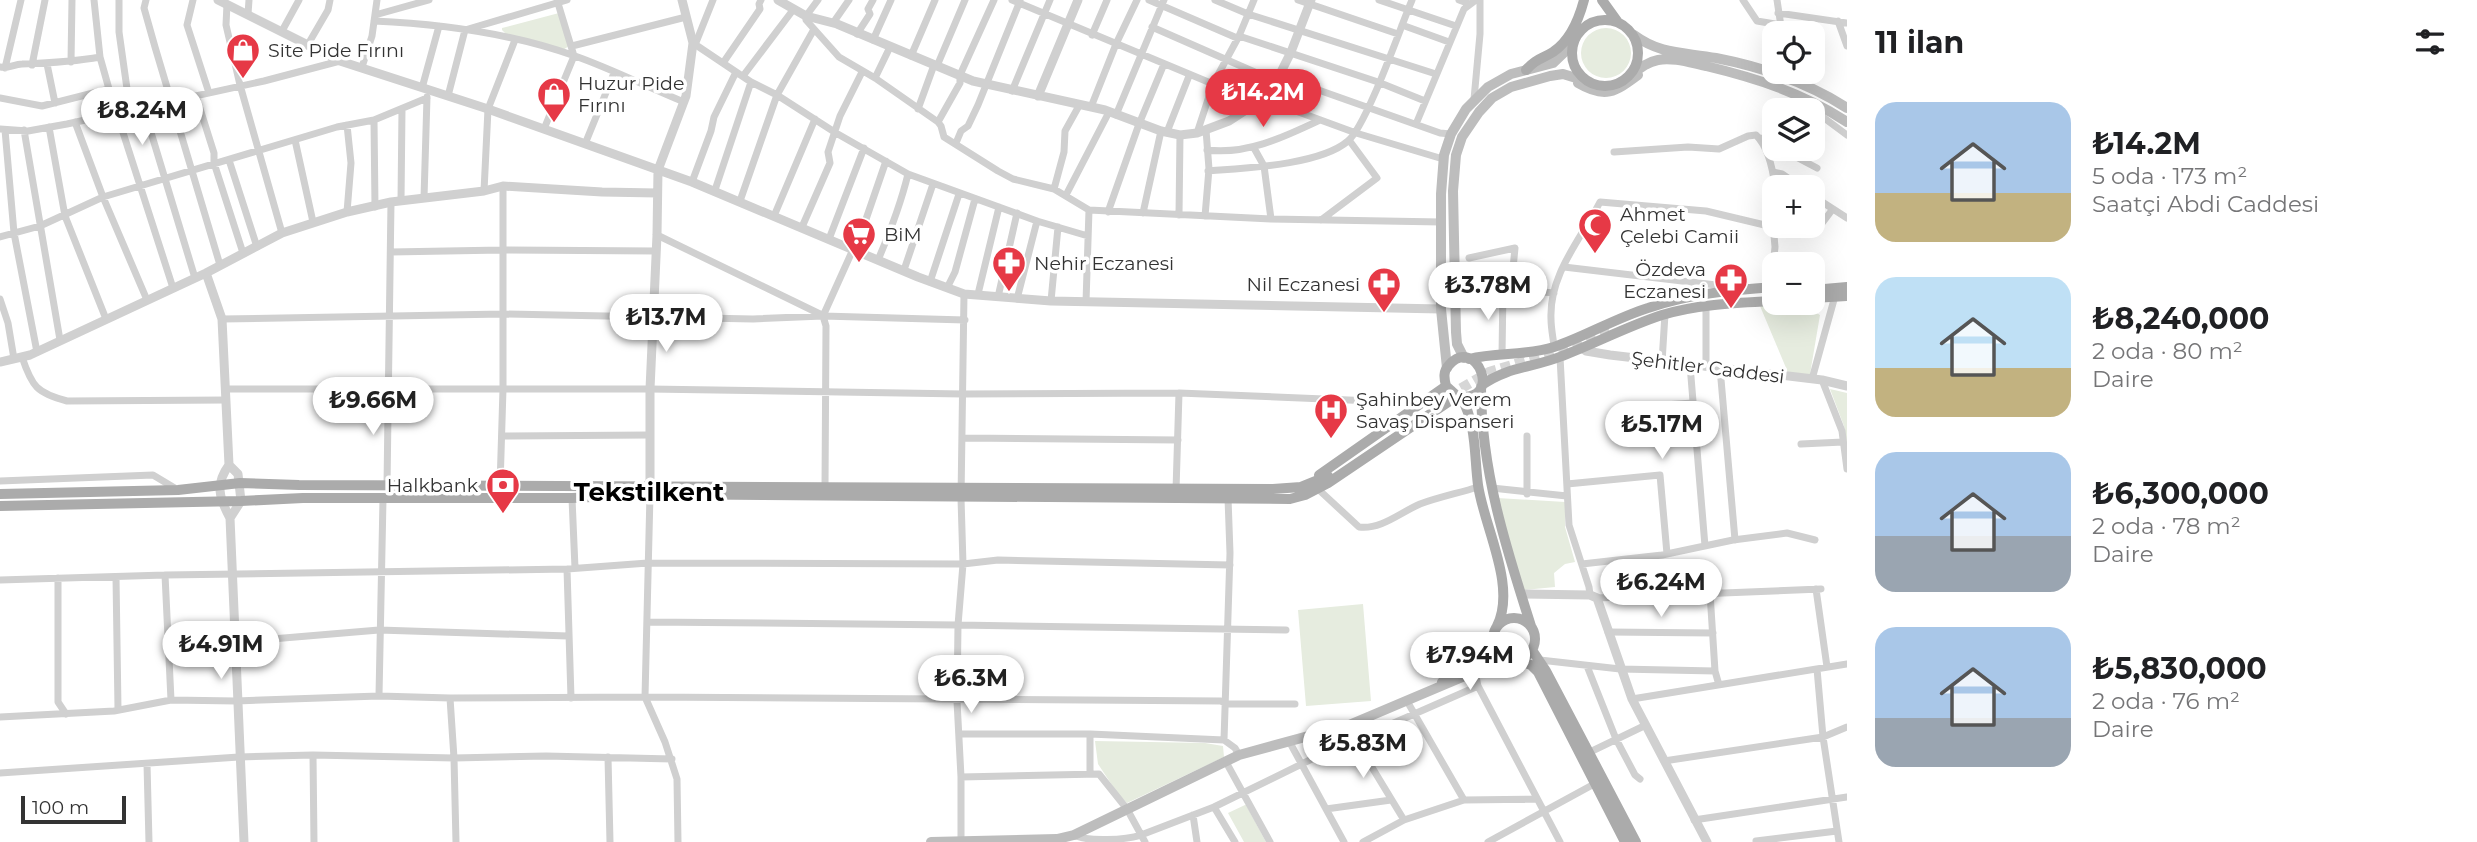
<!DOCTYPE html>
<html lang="tr">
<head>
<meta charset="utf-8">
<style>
	:root { --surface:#fff; --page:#f2f2f2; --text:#202124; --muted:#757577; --accent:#e63946 }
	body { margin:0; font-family:Montserrat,sans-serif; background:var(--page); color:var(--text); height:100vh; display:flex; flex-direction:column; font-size:26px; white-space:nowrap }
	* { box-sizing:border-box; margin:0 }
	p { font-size:23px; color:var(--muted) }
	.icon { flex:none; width:38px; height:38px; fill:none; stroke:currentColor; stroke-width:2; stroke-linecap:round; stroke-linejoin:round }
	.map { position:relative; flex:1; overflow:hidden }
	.side { display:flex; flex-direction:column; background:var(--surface); width:630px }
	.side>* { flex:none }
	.fabs { position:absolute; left:1762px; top:21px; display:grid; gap:14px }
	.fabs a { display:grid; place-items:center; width:63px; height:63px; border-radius:14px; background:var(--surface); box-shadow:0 7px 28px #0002; font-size:35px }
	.scale { position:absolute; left:21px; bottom:18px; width:105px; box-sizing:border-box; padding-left:7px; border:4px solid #333; border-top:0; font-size:19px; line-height:24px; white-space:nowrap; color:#333; -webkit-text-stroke:5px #fff; paint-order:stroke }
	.price { position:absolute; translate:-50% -60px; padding:0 16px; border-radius:24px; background:#fff; color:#222; font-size:23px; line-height:46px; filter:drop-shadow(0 2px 4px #0008) }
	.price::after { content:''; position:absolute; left:50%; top:42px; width:21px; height:16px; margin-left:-10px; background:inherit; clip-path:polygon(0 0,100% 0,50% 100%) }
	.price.on { background:var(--accent); color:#fff }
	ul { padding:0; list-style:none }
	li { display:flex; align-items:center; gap:21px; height:175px; padding:0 28px }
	li span { display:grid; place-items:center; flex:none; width:196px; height:140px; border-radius:21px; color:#555 }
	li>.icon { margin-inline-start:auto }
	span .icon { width:84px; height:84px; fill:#fffc; stroke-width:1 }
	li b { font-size:30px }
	h2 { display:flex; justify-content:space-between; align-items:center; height:84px; padding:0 28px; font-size:30px }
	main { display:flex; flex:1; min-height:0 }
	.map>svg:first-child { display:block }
	.green { fill:#e6ecdf }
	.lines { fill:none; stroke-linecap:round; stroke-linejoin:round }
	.primary-tunnel { stroke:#d6d6d6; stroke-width:10; stroke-dasharray:10 5; stroke-linecap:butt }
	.minor { stroke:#d0d0d0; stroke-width:7 }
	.tertiary { stroke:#d0d0d0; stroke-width:9 }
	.secondary { stroke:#bdbdbd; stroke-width:10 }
	.primary { stroke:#ababab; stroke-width:10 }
	.labels { text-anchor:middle; stroke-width:7; stroke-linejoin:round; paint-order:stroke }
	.poi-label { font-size:19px; fill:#333; stroke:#fff; text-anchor:start }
	.street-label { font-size:19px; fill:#333; stroke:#fff }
	.district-label { font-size:26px; font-weight:bold; fill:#000; stroke:#fff }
</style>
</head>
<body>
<main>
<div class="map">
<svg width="1847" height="842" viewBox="0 0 1847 842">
	<rect width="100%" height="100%" fill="#fff"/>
	<!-- green -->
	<path class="green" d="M559,13l10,33 -6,4 -57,-16 -4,-4v-2z
		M1581 53a25 25 0 1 1 50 0a25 25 0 1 1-50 0Z
		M1760,306h43l17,9 -10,59 -21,1z
		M1830,389l17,4v54l-3,-21z
		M1497,498l68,4v25l10,35 -10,2 -11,9 1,14 -31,3z
		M1363,604l8,97 -65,5 -8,-96z
		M1095,741l110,2 18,3 1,11 -97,46 -9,-9 -20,-30z
		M1245,805h1l20,37h-22l-16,-29z"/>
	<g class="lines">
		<!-- primary-tunnel -->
		<path class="primary-tunnel" d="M1448,396l41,-24 73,-22 48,-20"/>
		<!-- minor -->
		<path class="minor" d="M94,0l6,57 9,32 64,199
			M119,0v32l11,78
			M146,0l-2,8 11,39 65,218
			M193,0l-6,25 22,68
			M818,0l-12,16v4l33,37 36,21 63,44 3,4 3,11 54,34 15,8 41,10 35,21 182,9 170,3
			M1012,0l201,84
			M1149,0l88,38
			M1215,0l33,14 188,60
			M1298,0l100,34
			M1379,0l77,26
			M1459,0l11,4
			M1743,0l14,21 24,4
			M1777,0l5,33
			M227,4l-1,21 14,60 42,148
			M1778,13l69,10
			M248,14l1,-14
			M375,15l54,-15
			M374,21c68,3 137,12 201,35 37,13 72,31 109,46
			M1838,21l9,25
			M833,23l16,-23
			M1402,25l47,17
			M1152,27l123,54
			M282,31l17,-31
			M857,34l13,-20 -2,-5 5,-9
			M1092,35l15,-35
			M1239,36l139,46 47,19
			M873,40l18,-40
			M693,43l58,39 26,13 59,38 72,41 129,47 51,15
			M695,45l18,-45
			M307,46l21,-36 2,-10
			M572,46l114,-29
			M911,56l24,-56
			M71,62l1,-62
			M723,63l37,-54 -1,-5 2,-4
			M47,64l8,39
			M32,65l13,-65
			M937,66l28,-66
			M0,67c8,2 14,-3 22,-3 26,-1 51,-2 78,-7
			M362,67l10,-31 5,-36
			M5,68l16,-68
			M743,76l50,-66
			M1279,76l161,57 11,1
			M875,78l15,-31
			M422,88l17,-62
			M1012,91l38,-91
			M196,96l18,57v10l29,90
			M448,96l17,-66 102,-30
			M0,98l42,8 67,-17
			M1263,99l93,34 87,26
			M1474,99l6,-65v-34
			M143,106l52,172
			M1808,106l39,29
			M1091,107l25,-63 21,-44
			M918,109l16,-44
			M1116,115l48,-115
			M374,120l1,87
			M75,122l28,75 44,103
			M938,122l22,-39v-8l34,-75
			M1416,124l48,-115 12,-9
			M49,127l16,89 41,103
			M0,129l28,2 39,-7 197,-43 76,-20
			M544,129l30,-73 -17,-56
			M5,130l9,103 23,119
			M24,130l36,210
			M1167,132l22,-56
			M1197,133l16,-49 26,-48 15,-36
			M1760,138l14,7
			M295,140l18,82
			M956,143l5,-12 7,-5 10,-21 42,-104
			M585,144l29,-71
			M1254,148l10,18 7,53
			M1781,149l36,19
			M1207,150c40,5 77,-13 113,-30
			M1614,152l74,-5 31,2 29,-13 8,-1c12,12 17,35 19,52
			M229,160l28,87
			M1208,171c38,-3 112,-6 140,-30 19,-16 52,-113 64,-141
			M1773,172l9,2 19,13
			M692,182l19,-51 3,-14 22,-45
			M1054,189l10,-37 1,-21 15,-27
			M715,190l36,-108
			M484,191l4,-82 27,-69
			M1066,195l43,-83
			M1813,196l34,22
			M424,198l3,-101
			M401,201l1,-92
			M740,201l37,-106 36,-64
			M347,212l4,-49 -4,-38
			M1108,212l31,-88 25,-60
			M1143,213l18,-82
			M1179,215l1,-80
			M1813,215l10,7 9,-12
			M774,216l41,-97
			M1205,216l4,-47 -3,-39
			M1321,220l56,-42 -28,-38
			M802,227l28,-64 -2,-11 12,-36 22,-44
			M657,235l165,80
			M0,237l40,-11 63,-29 234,-70 37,-7 53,-22
			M829,239l35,-91
			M391,252l111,-2 154,1
			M1469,258l46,-10 -4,41
			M878,260c12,-28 23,-57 30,-86
			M1564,267l169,20
			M904,270l29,-86
			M930,282l29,-88
			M1465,285l89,8
			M1771,287l4,-40 -3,-35 2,-13
			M947,288l8,-16 20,-73
			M978,294l21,-87
			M998,297l19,-84
			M0,299l8,24 6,36
			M1017,299l20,-78
			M1051,301l7,-74
			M1086,302l3,-92
			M222,319l281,-5 250,5 70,-3 142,4
			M1554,346c-1,-9 -3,-18 -3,-27 -2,-45 30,-80 49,-117l106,9 67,16 1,-2
			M1502,355l1,-66
			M22,357c10,30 15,36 45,44l159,-1
			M1560,357l9,168 20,62 1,8
			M1662,362l3,-48
			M1690,365l15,181
			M1706,367v-61
			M1720,368l15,172
			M1812,379l23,-83
			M1822,380l20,51 5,38
			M226,389h424l313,5 216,-1 242,10
			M1650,406l43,-3
			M502,436l147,-1
			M963,438l215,2
			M1801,444l42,-2
			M0,481l153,-6 25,15
			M1567,484l93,-9 7,79
			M387,485l4,-283
			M500,486l3,-97v-203
			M825,487l1,-161 -3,-10 41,-91 22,-64
			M1492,488l75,8
			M1318,489l41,38c22,3 42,-15 61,-23 19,-7 39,-11 58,-17
			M1176,490l3,-97
			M650,494l-5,203 576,4 5,3h69
			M1527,494v-58
			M572,498l3,70
			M1582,564l80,-9 71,-15 54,-7 28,7
			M567,569l4,129
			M165,575l6,125
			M116,577l2,132
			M58,578v124l8,12
			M0,580l165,-5 402,-6 81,-6 315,1 35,-4 232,5
			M1816,589l11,78
			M1710,593l5,78 4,14
			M1597,598l224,-9
			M648,622l310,3 5,-61 -2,-66 3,-204
			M1608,632l105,1
			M235,642l144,-12 189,6
			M1540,660l80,9 95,2
			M1587,666l29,73 19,36 5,4
			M1817,669l6,68 16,105
			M1475,672l3,14 82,156
			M379,696l4,-197
			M1632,699l215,-35
			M1407,701l57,99
			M0,717l114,-6 57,-11 65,1 143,-5 71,2
			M1349,725l7,16 48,79
			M959,734h131l134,6 11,8 4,7
			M1224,740l6,-187 -2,-55
			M1289,741l55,101
			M1590,752l56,-27
			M313,755l1,87
			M608,757l2,85
			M1664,761l159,-24 24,-10
			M1226,762l44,80
			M147,764l2,78
			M0,773l239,-16 74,-2 141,3 -4,-60 195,-1 20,45 12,37 1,63
			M1090,773v-39
			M961,777l138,-3 28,35 18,33
			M1214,807l21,35
			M1326,809l65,-9
			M1193,815l4,27
			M1694,820l153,-23
			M1074,835c13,7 52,5 67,0l73,-28 100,-49 164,-72
			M1756,841l81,-10
			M456,842l-2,-84 92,-2 126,3
			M961,842v-65l-4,-76 1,-76 328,5
			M1363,842l41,-22 60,-20 73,-1
			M1488,842l108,-59"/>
		<!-- tertiary -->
		<path class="tertiary" d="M218,0l122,61 148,48 204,73 226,95 46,17 87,7 390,8
			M778,0l28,16 31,8 136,57 132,29 56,21 19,4 17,-2 32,-12 34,-22 16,-23 12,-24 20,-52
			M1038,96l40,-96
			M206,273l16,46 7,146c-14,19 -10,33 1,53l14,324
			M1580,347l6,4 24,4 212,25 25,6
			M0,362l30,-7 176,-82 76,-40 65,-21 44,-10 93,-11 19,-5 99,6 55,1
			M229,465l9,9 3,27 -11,17
			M650,493v-104l7,-154 1,-65 28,-74 7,-53 -11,-43
			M1521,594l69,1 7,3 35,101 75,143"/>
		<!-- secondary -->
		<path class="secondary" d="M1634,35c27,20 50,17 82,23 46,9 91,24 131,50
			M1630,76c9,-7 17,-14 28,-16 15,-3 33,3 48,6 50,12 97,27 141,56
			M1578,83c27,16 37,9 60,-8
			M1464,358l-7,-14 -1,-12 -3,-141 3,-36 6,-18 17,-25 13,-14 19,-11 39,-11 13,-2 26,8
			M1447,368l-6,-59v-115l3,-39 7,-21 15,-25 22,-22 23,-13 42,-11 20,-19
			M1442,682l32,-23 18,-20
			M931,842l126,-3 17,-4 165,-80 110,-30 156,-66"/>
		<!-- primary -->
		<path class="primary" d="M1602,0l15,21
			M1572 53a33 33 0 1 1 66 0a33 33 0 1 1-66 0Z
			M1526,70c11,-12 14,-10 27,-18 18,-12 26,-33 31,-52
			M1813,290l34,-3
			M1813,298l34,-2
			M1469,359c28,-7 57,-3 85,-12 32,-11 62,-29 94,-39 41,-14 83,-18 126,-21
			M1482,385c27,-19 51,-17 80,-29 34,-13 66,-30 100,-41 36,-11 75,-12 112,-14
			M1481,387c0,83 25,161 50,239
			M1461,397c16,28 13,58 17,88 6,42 39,101 19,141
			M1319,475l127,-89
			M0,494l178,-4 62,-7 59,2 974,4 28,-2 27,-11
			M0,506l241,-5 62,-3h269l78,-4 640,5 15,-4 23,-12 129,-87c48,8 19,-62 -8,-31 -6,6 -5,13 -3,21l11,10
			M1493 639a21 21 0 1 1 42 0a21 21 0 1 1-42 0Z
			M1532,650l14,21 90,171
			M1517,660l14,5 7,7 87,170"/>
	</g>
	<!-- icons -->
	<defs>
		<g id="shop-pin" transform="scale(1.75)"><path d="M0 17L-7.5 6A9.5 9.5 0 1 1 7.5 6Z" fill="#e63946" stroke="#fff"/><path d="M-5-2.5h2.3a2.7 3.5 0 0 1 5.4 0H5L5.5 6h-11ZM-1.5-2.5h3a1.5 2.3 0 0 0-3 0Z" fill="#fff"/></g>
		<g id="mosque-pin" transform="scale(1.75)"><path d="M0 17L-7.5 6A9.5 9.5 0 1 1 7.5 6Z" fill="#e63946" stroke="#fff"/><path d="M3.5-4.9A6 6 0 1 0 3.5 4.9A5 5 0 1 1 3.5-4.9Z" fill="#fff"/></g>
		<g id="supermarket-pin" transform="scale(1.75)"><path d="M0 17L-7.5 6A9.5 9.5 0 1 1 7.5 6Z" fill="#e63946" stroke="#fff"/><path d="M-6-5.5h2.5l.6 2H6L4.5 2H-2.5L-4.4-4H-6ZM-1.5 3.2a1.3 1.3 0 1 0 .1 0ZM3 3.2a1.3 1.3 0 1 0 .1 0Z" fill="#fff"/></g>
		<g id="pharmacy-pin" transform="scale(1.75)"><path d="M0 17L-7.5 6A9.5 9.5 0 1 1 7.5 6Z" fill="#e63946" stroke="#fff"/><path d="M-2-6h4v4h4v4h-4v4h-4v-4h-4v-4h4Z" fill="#fff"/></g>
		<g id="hospital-pin" transform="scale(1.75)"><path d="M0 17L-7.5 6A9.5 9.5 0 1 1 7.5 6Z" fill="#e63946" stroke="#fff"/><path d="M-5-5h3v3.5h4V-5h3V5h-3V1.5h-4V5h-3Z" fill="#fff"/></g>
		<g id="bank-pin" transform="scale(1.75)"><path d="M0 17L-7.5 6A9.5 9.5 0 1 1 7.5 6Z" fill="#e63946" stroke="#fff"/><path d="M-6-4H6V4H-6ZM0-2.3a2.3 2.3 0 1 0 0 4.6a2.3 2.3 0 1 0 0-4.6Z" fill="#fff"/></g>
	</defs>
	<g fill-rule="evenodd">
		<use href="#shop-pin" x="243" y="50"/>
		<use href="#shop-pin" x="554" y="94"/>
		<use href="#mosque-pin" x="1595" y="225"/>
		<use href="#supermarket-pin" x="859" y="234"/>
		<use href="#pharmacy-pin" x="1009" y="263"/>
		<use href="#pharmacy-pin" x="1731" y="280"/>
		<use href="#pharmacy-pin" x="1384" y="284"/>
		<use href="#hospital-pin" x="1331" y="410"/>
		<use href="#bank-pin" x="503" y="485"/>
	</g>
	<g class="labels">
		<!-- poi labels -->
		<g class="poi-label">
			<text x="268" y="57">Site Pide Fırını</text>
			<text x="578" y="90">Huzur Pide<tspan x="578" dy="22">Fırını</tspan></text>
			<text x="1620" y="221">Ahmet<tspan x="1620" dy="22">Çelebi Camii</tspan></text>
			<text x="884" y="241">BiM</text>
			<text x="1034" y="270">Nehir Eczanesi</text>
			<text x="1706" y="276" text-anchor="end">Özdeva<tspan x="1706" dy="22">Eczanesi</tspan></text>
			<text x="1360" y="291" text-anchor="end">Nil Eczanesi</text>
			<text x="1356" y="406">Şahinbey Verem<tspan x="1356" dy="22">Savaş Dispanseri</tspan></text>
			<text x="478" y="492" text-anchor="end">Halkbank</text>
		</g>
		<!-- street labels -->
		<g class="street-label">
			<text transform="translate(1708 367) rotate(7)" y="7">Şehitler Caddesi</text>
		</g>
		<!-- district labels -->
		<g class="district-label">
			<text x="649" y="501">Tekstilkent</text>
		</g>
	</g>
</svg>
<div class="fabs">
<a><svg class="icon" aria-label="locate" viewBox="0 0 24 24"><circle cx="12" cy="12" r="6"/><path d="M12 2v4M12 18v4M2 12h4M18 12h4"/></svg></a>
<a><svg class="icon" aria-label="layers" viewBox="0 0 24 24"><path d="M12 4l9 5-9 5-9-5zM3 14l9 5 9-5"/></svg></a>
<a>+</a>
<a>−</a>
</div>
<div class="scale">100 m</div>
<b class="price on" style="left:1263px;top:129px">₺14.2M</b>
<b class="price" style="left:142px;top:147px">₺8.24M</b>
<b class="price" style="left:1488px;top:322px">₺3.78M</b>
<b class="price" style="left:666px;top:354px">₺13.7M</b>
<b class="price" style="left:373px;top:437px">₺9.66M</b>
<b class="price" style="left:1662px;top:461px">₺5.17M</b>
<b class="price" style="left:1661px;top:619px">₺6.24M</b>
<b class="price" style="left:221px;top:681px">₺4.91M</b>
<b class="price" style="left:1470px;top:692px">₺7.94M</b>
<b class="price" style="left:971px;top:715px">₺6.3M</b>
<b class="price" style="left:1363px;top:780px">₺5.83M</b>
</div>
<section class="side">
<h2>11 ilan<svg class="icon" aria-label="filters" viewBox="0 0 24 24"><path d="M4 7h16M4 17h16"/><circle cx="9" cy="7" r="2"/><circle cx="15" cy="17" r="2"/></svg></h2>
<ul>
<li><span style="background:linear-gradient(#a9c7e8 65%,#c2b280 0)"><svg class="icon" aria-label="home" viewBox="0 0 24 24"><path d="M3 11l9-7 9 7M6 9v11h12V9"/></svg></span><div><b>₺14.2M</b><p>5 oda · 173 m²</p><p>Saatçi Abdi Caddesi</p></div></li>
<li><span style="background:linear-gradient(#bfe0f5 65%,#c2b280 0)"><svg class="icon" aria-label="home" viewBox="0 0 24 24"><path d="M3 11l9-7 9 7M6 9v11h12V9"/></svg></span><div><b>₺8,240,000</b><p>2 oda · 80 m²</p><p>Daire</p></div></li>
<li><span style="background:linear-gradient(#a9c7e8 60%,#9aa5b1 0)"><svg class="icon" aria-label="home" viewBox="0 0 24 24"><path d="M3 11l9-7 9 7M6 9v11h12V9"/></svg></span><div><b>₺6,300,000</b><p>2 oda · 78 m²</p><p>Daire</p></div></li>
<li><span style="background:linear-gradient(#a9c7e8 65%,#9aa5b1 0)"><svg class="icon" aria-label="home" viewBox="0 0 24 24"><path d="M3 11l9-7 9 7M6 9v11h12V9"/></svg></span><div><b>₺5,830,000</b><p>2 oda · 76 m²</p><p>Daire</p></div></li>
</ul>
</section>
</main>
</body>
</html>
